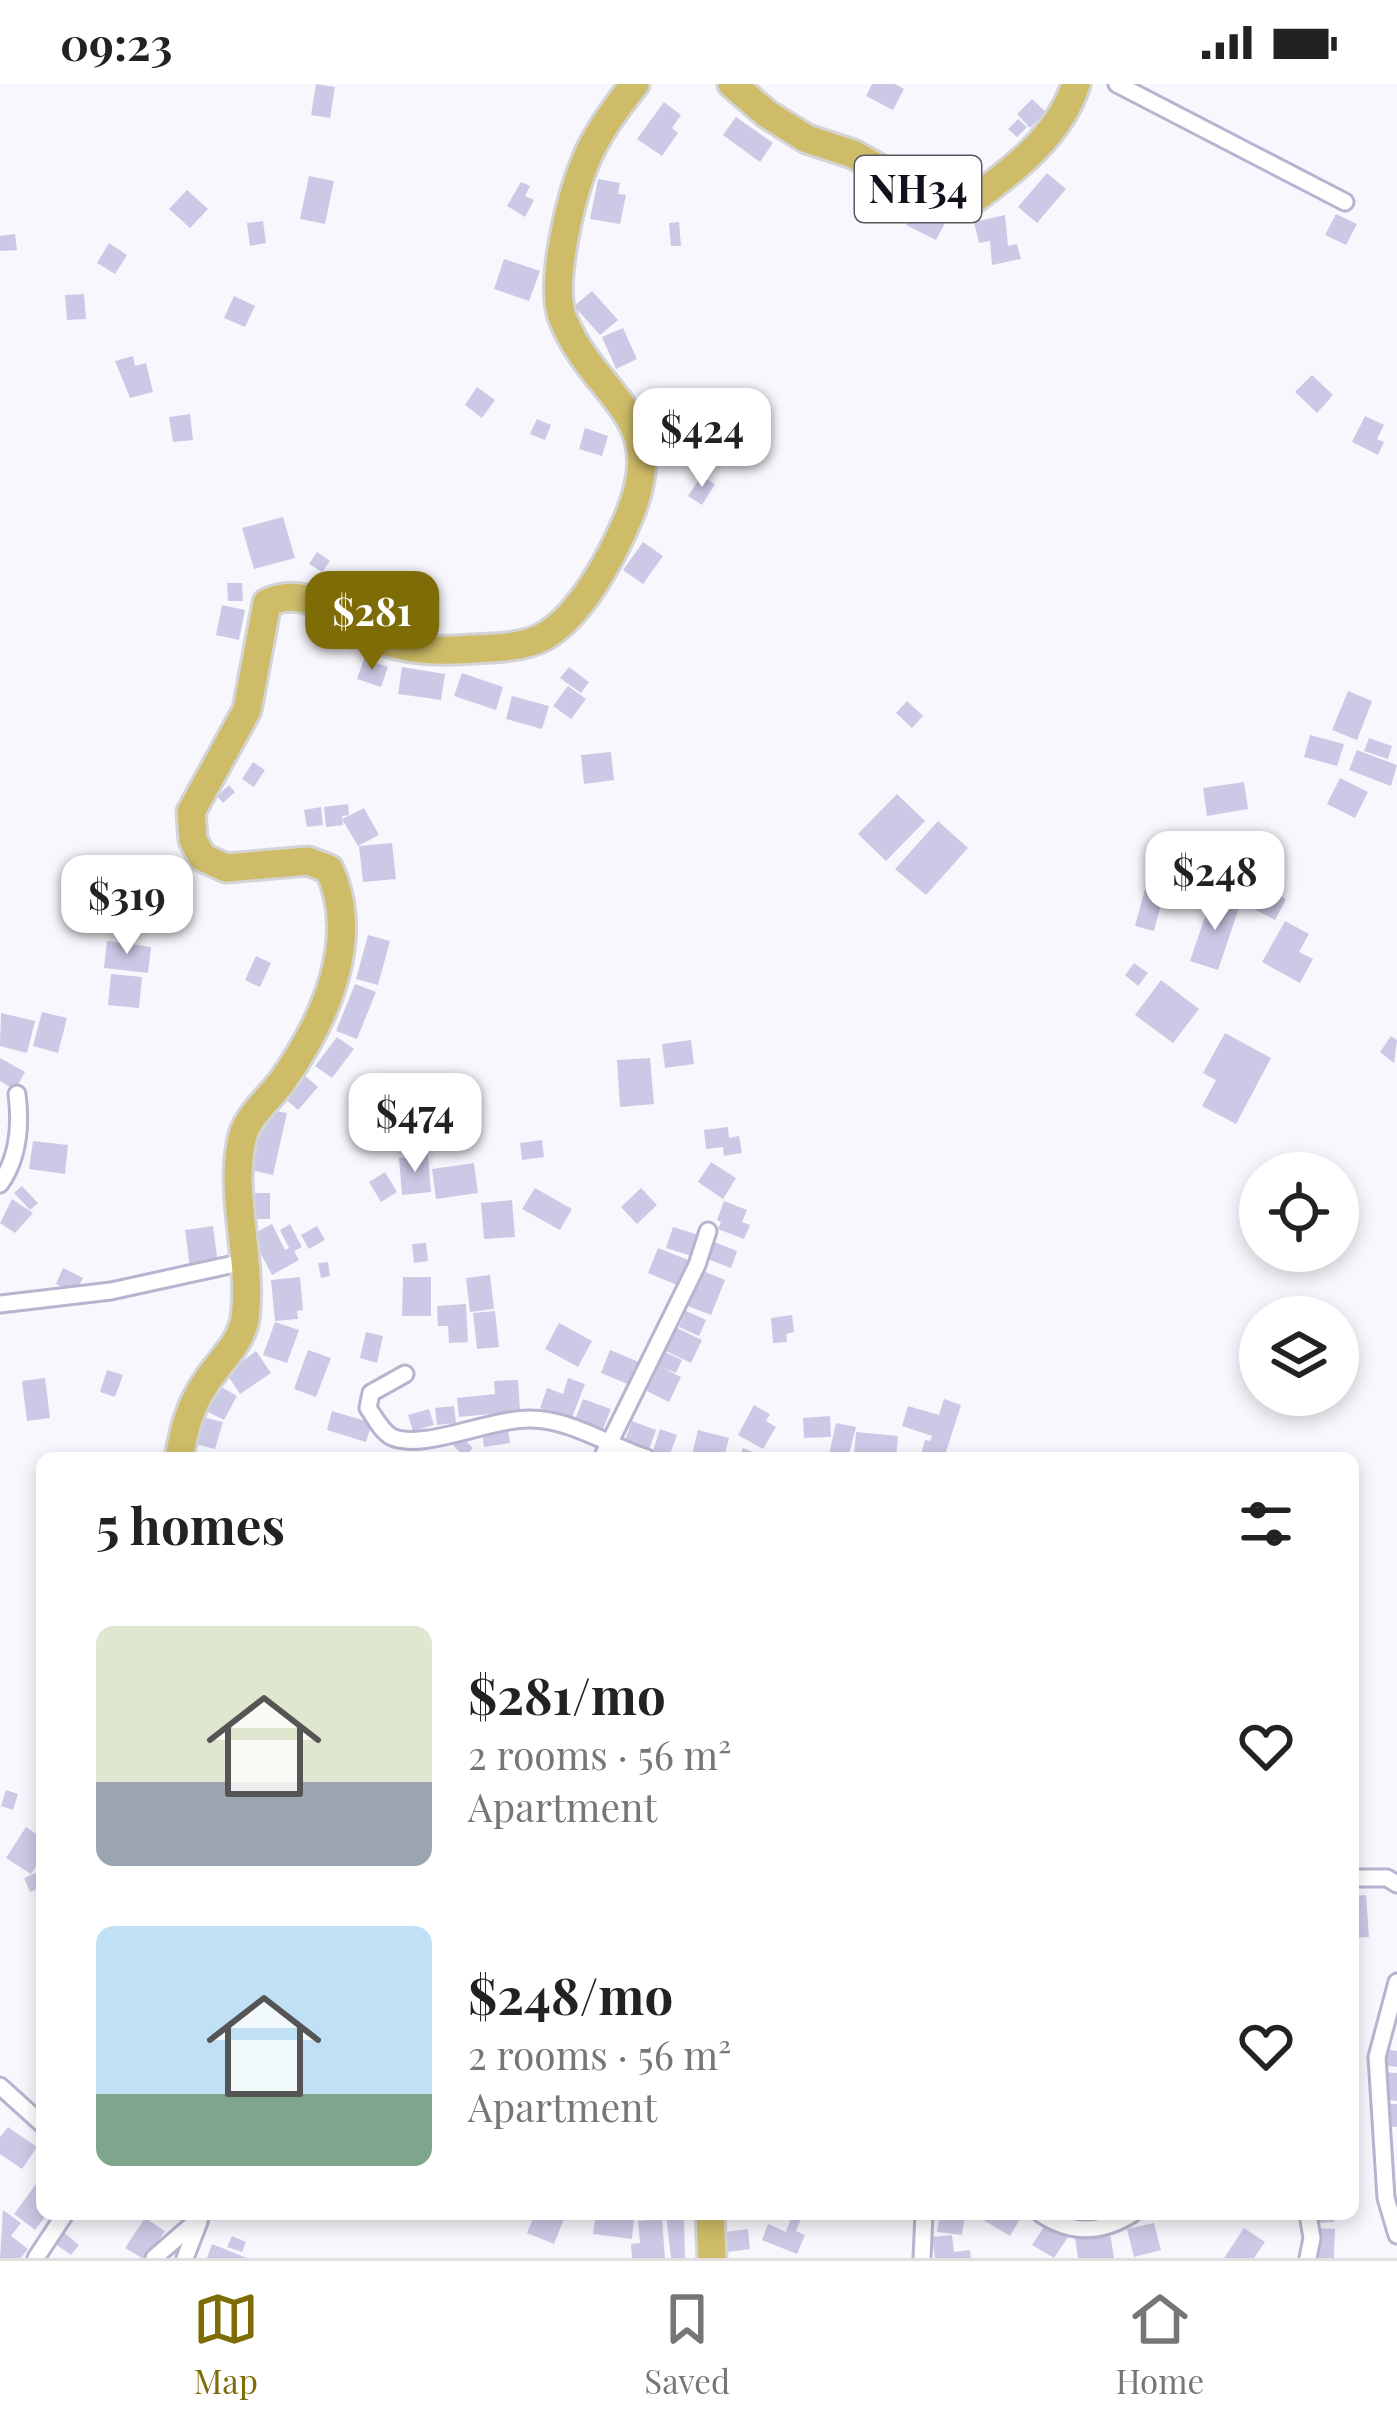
<!DOCTYPE html>
<html lang="en">
<head>
<meta charset="utf-8">
<style>
	:root { --surface:#fff; --page:#f2f2f2; --text:#222; --muted:#767676; --line:#e0e0e0; --accent:#7e6c07 }
	body { margin:0; font-family:"Playfair Display",serif; background:var(--page); color:var(--text); height:100vh; display:flex; flex-direction:column; font-size:45px; white-space:nowrap }
	* { box-sizing:border-box; margin:0 }
	p { font-size:39px; color:var(--muted) }
	.icon { flex:none; width:66px; height:66px; fill:none; stroke:currentColor; stroke-width:2; stroke-linecap:round; stroke-linejoin:round }
	.map { position:relative; flex:1; overflow:hidden }
	.details { position:absolute; left:36px; top:1368px; width:1323px; height:768px; display:flex; flex-direction:column; background:var(--surface); border-radius:18px; box-shadow:0 6px 18px #0003 }
	.details>* { flex:none }
	.tools { position:absolute; left:1239px; top:1068px; display:grid; gap:24px }
	.tools a { display:grid; place-items:center; width:120px; height:120px; border-radius:50%; background:var(--surface); box-shadow:0 6px 18px #0003; font-size:60px }
	.price { position:absolute; translate:-50% -102px; padding:0 27px; border-radius:24px; background:#fff; color:#222; font-size:39px; line-height:78px; filter:drop-shadow(0 3px 6px #0008) }
	.price::after { content:''; position:absolute; left:50%; top:72px; width:36px; height:27px; margin-left:-18px; background:inherit; clip-path:polygon(0 0,100% 0,50% 100%) }
	.price.on { background:var(--accent); color:#fff }
	ul { padding:0; list-style:none }
	li { display:flex; align-items:center; gap:36px; height:300px; padding:0 60px }
	li span { display:grid; place-items:center; flex:none; width:336px; height:240px; border-radius:18px; color:#555 }
	li>.icon { margin-inline-start:auto }
	span .icon { width:144px; height:144px; fill:#fffc; stroke-width:1 }
	li b { font-size:51px }
	h2 { display:flex; justify-content:space-between; align-items:center; height:144px; padding:0 60px; font-size:51px }
	.status { display:flex; justify-content:space-between; align-items:center; height:84px; padding:0 60px; background:var(--surface); direction:ltr }
	.status svg { height:33px; fill:currentColor }
	.menu { display:flex; justify-content:space-around; align-items:center; height:168px; border-top:3px solid var(--line); background:var(--surface); font-size:33px; color:var(--muted) }
	.menu a { display:grid; justify-items:center; gap:6px }
	.menu .on { color:var(--accent) }
	.map>svg:first-child { display:block }
	.building { fill:#ccc9e6 }
	.lines { fill:none; stroke-linecap:round; stroke-linejoin:round }
	.minor-casing { stroke:#b6b4cf; stroke-width:21 }
	.trunk-casing { stroke:#d4d4d6; stroke-width:33 }
	.minor { stroke:#fff; stroke-width:15 }
	.trunk { stroke:#cebc68; stroke-width:27 }
	.labels { text-anchor:middle; stroke-width:9; stroke-linejoin:round; paint-order:stroke }
	.shield { fill:#fff; stroke:#59585f; stroke-width:3 }
	.shield-label { font-size:39px; font-weight:bold; fill:#12111b }
</style>
</head>
<body>
<div class="status"><b>09:23</b><svg viewBox="0 0 49 12"><path d="M0 12V9h3v3zM5 12V6h3v6zM10 12V3h3v9zM15 12V0h3v12zM26 1h20v11H26zM47 4h2v5h-2z"/></svg></div>
<div class="map">
<svg width="1397" height="2174" viewBox="0 0 1397 2174">
	<rect width="100%" height="100%" fill="#f8f7fd"/>
	<!-- building -->
	<path class="building" d="M316,0l19,3 -5,31 -19,-3z
		M872,0h23l9,5 -11,21 -27,-14z
		M1032,15l14,13 -16,16 -13,-14z
		M664,18l17,13 -9,13 6,5 -16,23 -25,-17z
		M736,33l37,26 -13,19 -37,-27z
		M1018,35l9,8 -10,10 -9,-8z
		M1047,89l19,16 -29,34 -19,-16z
		M309,92l25,5 -9,43 -25,-5z
		M598,95l22,4 -2,11 8,1 -6,29 -30,-5z
		M521,98l9,4 -5,10 9,4 -9,17 -18,-11z
		M187,106l21,19 -18,19 -21,-19z
		M916,124l29,15 -9,17 -30,-15z
		M1336,130l21,10 -11,21 -21,-10z
		M1005,131l3,31 9,-2 4,15 -29,6 -2,-24 -11,2 -5,-21z
		M263,137l3,22 -16,3 -3,-23z
		M679,138l2,24h-10l-2,-23z
		M15,150l2,16 -17,1v-15z
		M109,159l18,12 -12,19 -18,-11z
		M504,175l36,12 -11,30 -35,-12z
		M592,207l26,29 -18,15 -26,-29z
		M84,210l2,25 -19,1 -2,-25z
		M234,212l21,10 -10,21 -21,-9z
		M623,244l14,31 -21,10 -14,-32z
		M133,272l2,10 11,-3 7,29 -23,6 -15,-37z
		M1312,291l21,20 -16,18 -22,-21z
		M477,303l18,13 -13,18 -17,-13z
		M666,316l11,25 -20,8 -10,-24z
		M190,330l3,26 -20,2 -4,-25z
		M1365,332l19,9 -7,14 7,3 -6,13 -26,-13z
		M537,335l14,6 -6,15 -15,-6z
		M585,344l23,8 -6,20 -23,-7z
		M701,392l14,8 -13,21 -14,-9z
		M283,433l12,41 -41,11 -12,-41z
		M643,458l20,14 -20,28 -20,-14z
		M317,468l13,9 -8,11 -13,-8z
		M227,499h15l1,18h-15z
		M222,521l23,5 -6,30 -23,-5z
		M364,575l24,8 -7,20 -24,-8z
		M402,583l43,7 -4,26 -43,-6z
		M569,583l20,15 -8,11 -21,-15z
		M462,589l41,14 -7,23 -42,-14z
		M568,602l18,13 -15,20 -18,-13z
		M1348,607l24,10 -15,39 -25,-10z
		M512,612l37,10 -7,23 -36,-10z
		M907,617l16,15 -11,12 -16,-15z
		M1310,651l34,9 -7,22 -33,-9z
		M1369,654l23,8 -4,13 -24,-8z
		M1357,666l40,15 -6,21 -42,-16z
		M611,668l3,28 -30,4 -3,-29z
		M253,678l12,8 -11,17 -12,-8z
		M1340,694l28,14 -13,26 -28,-14z
		M1244,698l4,27 -41,7 -4,-28z
		M229,701l6,7 -12,11 -6,-7z
		M897,710l28,27 -39,40 -28,-27z
		M348,720l1,11 -7,1 1,9 -17,2 -2,-20z
		M321,723l2,18 -16,2 -3,-17z
		M364,724l15,27 -21,11 -16,-27z
		M938,737l30,27 -42,47 -31,-26z
		M392,759l4,36 -33,3 -4,-36z
		M1148,794l19,4 -13,49 -19,-5z
		M1257,800l29,15 -11,21 -29,-15z
		M1212,812l28,9 -22,65 -28,-9z
		M1285,837l24,13 -10,18 14,7 -13,24 -38,-21z
		M368,851l22,6 -12,44 -22,-6z
		M107,857l44,6 -3,26 -44,-5z
		M256,872l15,7 -11,24 -15,-7z
		M1134,879l14,10 -10,13 -13,-11z
		M111,890l31,3 -3,31 -31,-3z
		M1161,896l38,29 -26,34 -38,-28z
		M355,900l21,8 -19,47 -21,-8z
		M42,928l25,6 -9,35 -25,-7z
		M1,929l34,8 -8,32 -27,-7z
		M1225,949l46,25 -35,66 -34,-18 14,-26 -13,-7z
		M1391,952l6,4 -3,23 -14,-11z
		M337,953l17,12 -22,29 -17,-12z
		M691,956l3,24 -29,4 -3,-24z
		M0,974l25,14 -10,18 -15,-9z
		M650,974l4,46 -34,3 -3,-47z
		M303,990l15,13 -20,23 -15,-13z
		M264,1025l23,4 -14,62 -22,-5z
		M728,1043l1,11 10,-2 3,17 -18,3 -1,-9 -17,2 -2,-19z
		M542,1056l2,17 -22,3 -2,-17z
		M33,1057l35,4 -3,29 -36,-5z
		M428,1071l3,37 -29,3 -3,-37z
		M711,1078l25,16 -13,21 -25,-17z
		M474,1079l4,30 -42,6 -4,-30z
		M385,1088l12,20 -16,10 -12,-20z
		M22,1102l16,17 -8,7 -16,-17z
		M535,1104l37,21 -12,21 -38,-21z
		M641,1104l16,17 -20,19 -16,-17z
		M254,1109h16v26h-16z
		M12,1115l21,14 -18,20 -15,-10z
		M512,1116l3,37 -31,2 -3,-36z
		M724,1117l23,9 -5,12 8,3 -6,14 -26,-10 3,-7 -4,-2z
		M272,1140l13,26 4,-2 -9,-18 10,-6 12,23 -8,4 5,9 -27,15 -21,-40z
		M213,1142l5,38 -28,4 -5,-38z
		M317,1142l8,14 -16,9 -8,-14z
		M673,1143l29,9 -7,21 -29,-9z
		M712,1157l25,10 -6,17 -26,-10z
		M426,1159l2,18 -14,2 -2,-19z
		M658,1164l35,14 -11,25 -34,-14z
		M328,1178l2,14 -9,2 -3,-15z
		M63,1184l20,10 -8,15 -19,-9z
		M703,1187l22,9 -14,35 -23,-9z
		M490,1191l4,34 -24,3 -4,-34z
		M300,1193l3,33 -6,1 1,8 -23,2 -4,-41z
		M403,1193h28v39h-29z
		M466,1220l2,38 -19,1 -1,-17h-10l-1,-20z
		M495,1227l4,36 -22,2 -4,-36z
		M686,1227l20,9 -7,16 -20,-9z
		M792,1231l2,17 -8,2 1,8 -14,1 -2,-25z
		M275,1238l24,8 -12,33 -24,-8z
		M559,1239l33,18 -14,26 -33,-18z
		M677,1244l25,12 -11,23 -25,-12z
		M366,1248l17,4 -6,27 -17,-5z
		M308,1266l23,8 -15,39 -22,-8z
		M610,1266l29,12 -9,23 -29,-12z
		M256,1267l15,22 -31,21 -14,-21z
		M665,1268l17,8 -6,13 -13,-5 18,9 -12,25 -22,-11z
		M107,1286l16,5 -8,22 -15,-5z
		M45,1294l5,40 -23,3 -5,-40z
		M568,1294l17,6 -14,36 -31,-12 7,-20 16,6z
		M518,1296l2,31 -61,6 -2,-19 38,-4 -1,-13z
		M218,1301l19,11 -13,24 -20,-10z
		M583,1315l28,10 -9,23 -28,-10z
		M944,1315l17,6 -17,53h-24l5,-18 5,1 2,-5 -30,-10 6,-20 31,9z
		M754,1321l16,9 -4,7 10,6 -13,22 -25,-14z
		M454,1322l2,17 -19,2 -2,-17z
		M429,1325l5,16 -21,6 -5,-16z
		M332,1327l40,12 -6,19 -39,-12z
		M830,1332l1,21 -27,1 -1,-20z
		M203,1333l20,5 -8,27 -20,-5z
		M632,1337l24,9 -8,22 -24,-9z
		M836,1339l20,4 -8,31 -19,-4z
		M508,1345l2,14 -26,4 -2,-15z
		M660,1345l17,6 -8,22 -16,-6z
		M698,1346l31,8 -5,20h-33z
		M856,1348l42,4 -2,22h-42z
		M461,1352l12,12 -9,9 -12,-13z
		M743,1364l24,10h-28z
		M6,1706l12,4 -5,16 -12,-4z
		M26,1743l16,11v19l-11,17 -25,-16z
		M35,1789l7,14 -12,5 -6,-14z
		M1366,1811l3,42 -16,1v-42z
		M1383,1965l14,2v16l-16,-2z
		M1382,1988l15,1v28l-17,-2z
		M1386,2020h11v23l-13,-1z
		M8,2043l29,20 -15,22 -22,-15v-17z
		M39,2096l3,2v32h5l-12,16 -21,-16z
		M3,2126l18,13 -10,13 17,13 -7,9h-21z
		M535,2130h31l-12,30 -27,-11z
		M596,2130l38,3 -2,22 -39,-5z
		M666,2130h18l1,44h-14z
		M940,2130h25l-3,21 -25,-3z
		M973,2130h50l-13,22z
		M1314,2130h19l1,8 -19,1z
		M792,2131l9,4 -5,12 9,4 -8,19 -35,-14 6,-16 18,8z
		M145,2134l20,13 -17,27h-6l-17,-10z
		M662,2135l3,39h-33l-1,-14 9,-1 -2,-22z
		M1049,2135l21,15 -16,24 -22,-13z
		M1154,2139l7,27 -27,7 -7,-28z
		M1244,2144l21,14 -11,16h-30z
		M1313,2144l22,1 -1,29h-22z
		M748,2145l2,20 -23,3 -2,-20z
		M63,2148l16,13 -8,10 -17,-12z
		M1110,2149l4,25h-36l-3,-20z
		M952,2151l2,17 16,-2 1,8h-36l-3,-21z
		M232,2152l14,6 -4,10 -15,-5z
		M212,2160l35,14h-40z"/>
	<g class="lines">
		<!-- minor casing -->
		<g class="minor-casing">
			<path id="minor" d="M1117,0l228,118
				M0,1100c19,-27 21,-59 17,-90
				M0,1220l111,-13 137,-30
				M405,1290l-34,19 -3,15c7,10 14,24 24,29 31,14 99,-19 139,-18 39,0 79,27 116,39
				M602,1374l95,-193 11,-34
				M1353,1794h34l10,6
				M1397,1898l-20,75 9,141 11,37
				M0,2002l42,38
				M1041,2130c30,20 59,20 91,0
				M36,2174l29,-44
				M154,2174l46,-40
				M185,2174l14,-36
				M922,2174l2,-44
				M1308,2174l4,-20 -4,-24"/>
		</g>
		<!-- trunk casing -->
		<g class="trunk-casing">
			<path id="trunk" d="M732,0l35,30 40,25 46,15 78,43 40,4c42,-30 89,-66 105,-117
				M179,1374c5,-28 11,-53 28,-77 13,-20 34,-38 38,-62 8,-60 -17,-128 -2,-184 5,-18 26,-37 38,-52 43,-60 81,-143 48,-214l-21,-8 -82,7 -24,-11 -9,-17 -2,-28 56,-102 20,-107c44,-21 76,21 114,37 29,11 59,12 90,9 22,-1 51,-1 72,-12 37,-20 68,-79 84,-116 47,-107 -30,-119 -64,-202 -14,-34 8,-123 23,-159 10,-25 32,-55 49,-76
				M710,2130l2,44"/>
		</g>
		<!-- minor -->
		<use href="#minor" class="minor"/>
		<!-- trunk -->
		<use href="#trunk" class="trunk"/>
	</g>
	<g class="labels">
		<!-- shield labels -->
		<rect class="shield" x="855" y="72" width="126" height="66" rx="9"/>
		<g class="shield-label">
			<text x="918" y="119">NH34</text>
		</g>
	</g>
</svg>
<div class="tools">
<a><svg class="icon" aria-label="locate" viewBox="0 0 24 24"><circle cx="12" cy="12" r="6"/><path d="M12 2v4M12 18v4M2 12h4M18 12h4"/></svg></a>
<a><svg class="icon" aria-label="layers" viewBox="0 0 24 24"><path d="M12 4l9 5-9 5-9-5zM3 14l9 5 9-5"/></svg></a>
</div>
<b class="price" style="left:702px;top:406px">$424</b>
<b class="price on" style="left:372px;top:589px">$281</b>
<b class="price" style="left:1215px;top:849px">$248</b>
<b class="price" style="left:127px;top:873px">$319</b>
<b class="price" style="left:415px;top:1091px">$474</b>
<section class="details">
<h2>5 homes<svg class="icon" aria-label="filters" viewBox="0 0 24 24"><path d="M4 7h16M4 17h16"/><circle cx="9" cy="7" r="2"/><circle cx="15" cy="17" r="2"/></svg></h2>
<ul>
<li><span style="background:linear-gradient(#dfe7d0 65%,#9aa5b1 0)"><svg class="icon" aria-label="home" viewBox="0 0 24 24"><path d="M3 11l9-7 9 7M6 9v11h12V9"/></svg></span><div><b>$281/mo</b><p>2 rooms · 56 m²</p><p>Apartment</p></div><svg class="icon" aria-label="heart" viewBox="0 0 24 24"><path d="M12 20l-8-8c-3-5 5-10 8-4 3-6 11-1 8 4z"/></svg></li>
<li><span style="background:linear-gradient(#bfe0f5 70%,#7fa58c 0)"><svg class="icon" aria-label="home" viewBox="0 0 24 24"><path d="M3 11l9-7 9 7M6 9v11h12V9"/></svg></span><div><b>$248/mo</b><p>2 rooms · 56 m²</p><p>Apartment</p></div><svg class="icon" aria-label="heart" viewBox="0 0 24 24"><path d="M12 20l-8-8c-3-5 5-10 8-4 3-6 11-1 8 4z"/></svg></li>
</ul>
</section>
</div>
<nav class="menu">
<a class="on"><svg class="icon" aria-label="map" viewBox="0 0 24 24"><path d="M3 6l6-2 6 2 6-2v14l-6 2-6-2-6 2zM9 4v14M15 6v14"/></svg>Map</a>
<a><svg class="icon" aria-label="saved" viewBox="0 0 24 24"><path d="M7 4h10v16l-5-4-5 4z"/></svg>Saved</a>
<a><svg class="icon" aria-label="home" viewBox="0 0 24 24"><path d="M3 11l9-7 9 7M6 9v11h12V9"/></svg>Home</a>
</nav>
</body>
</html>
